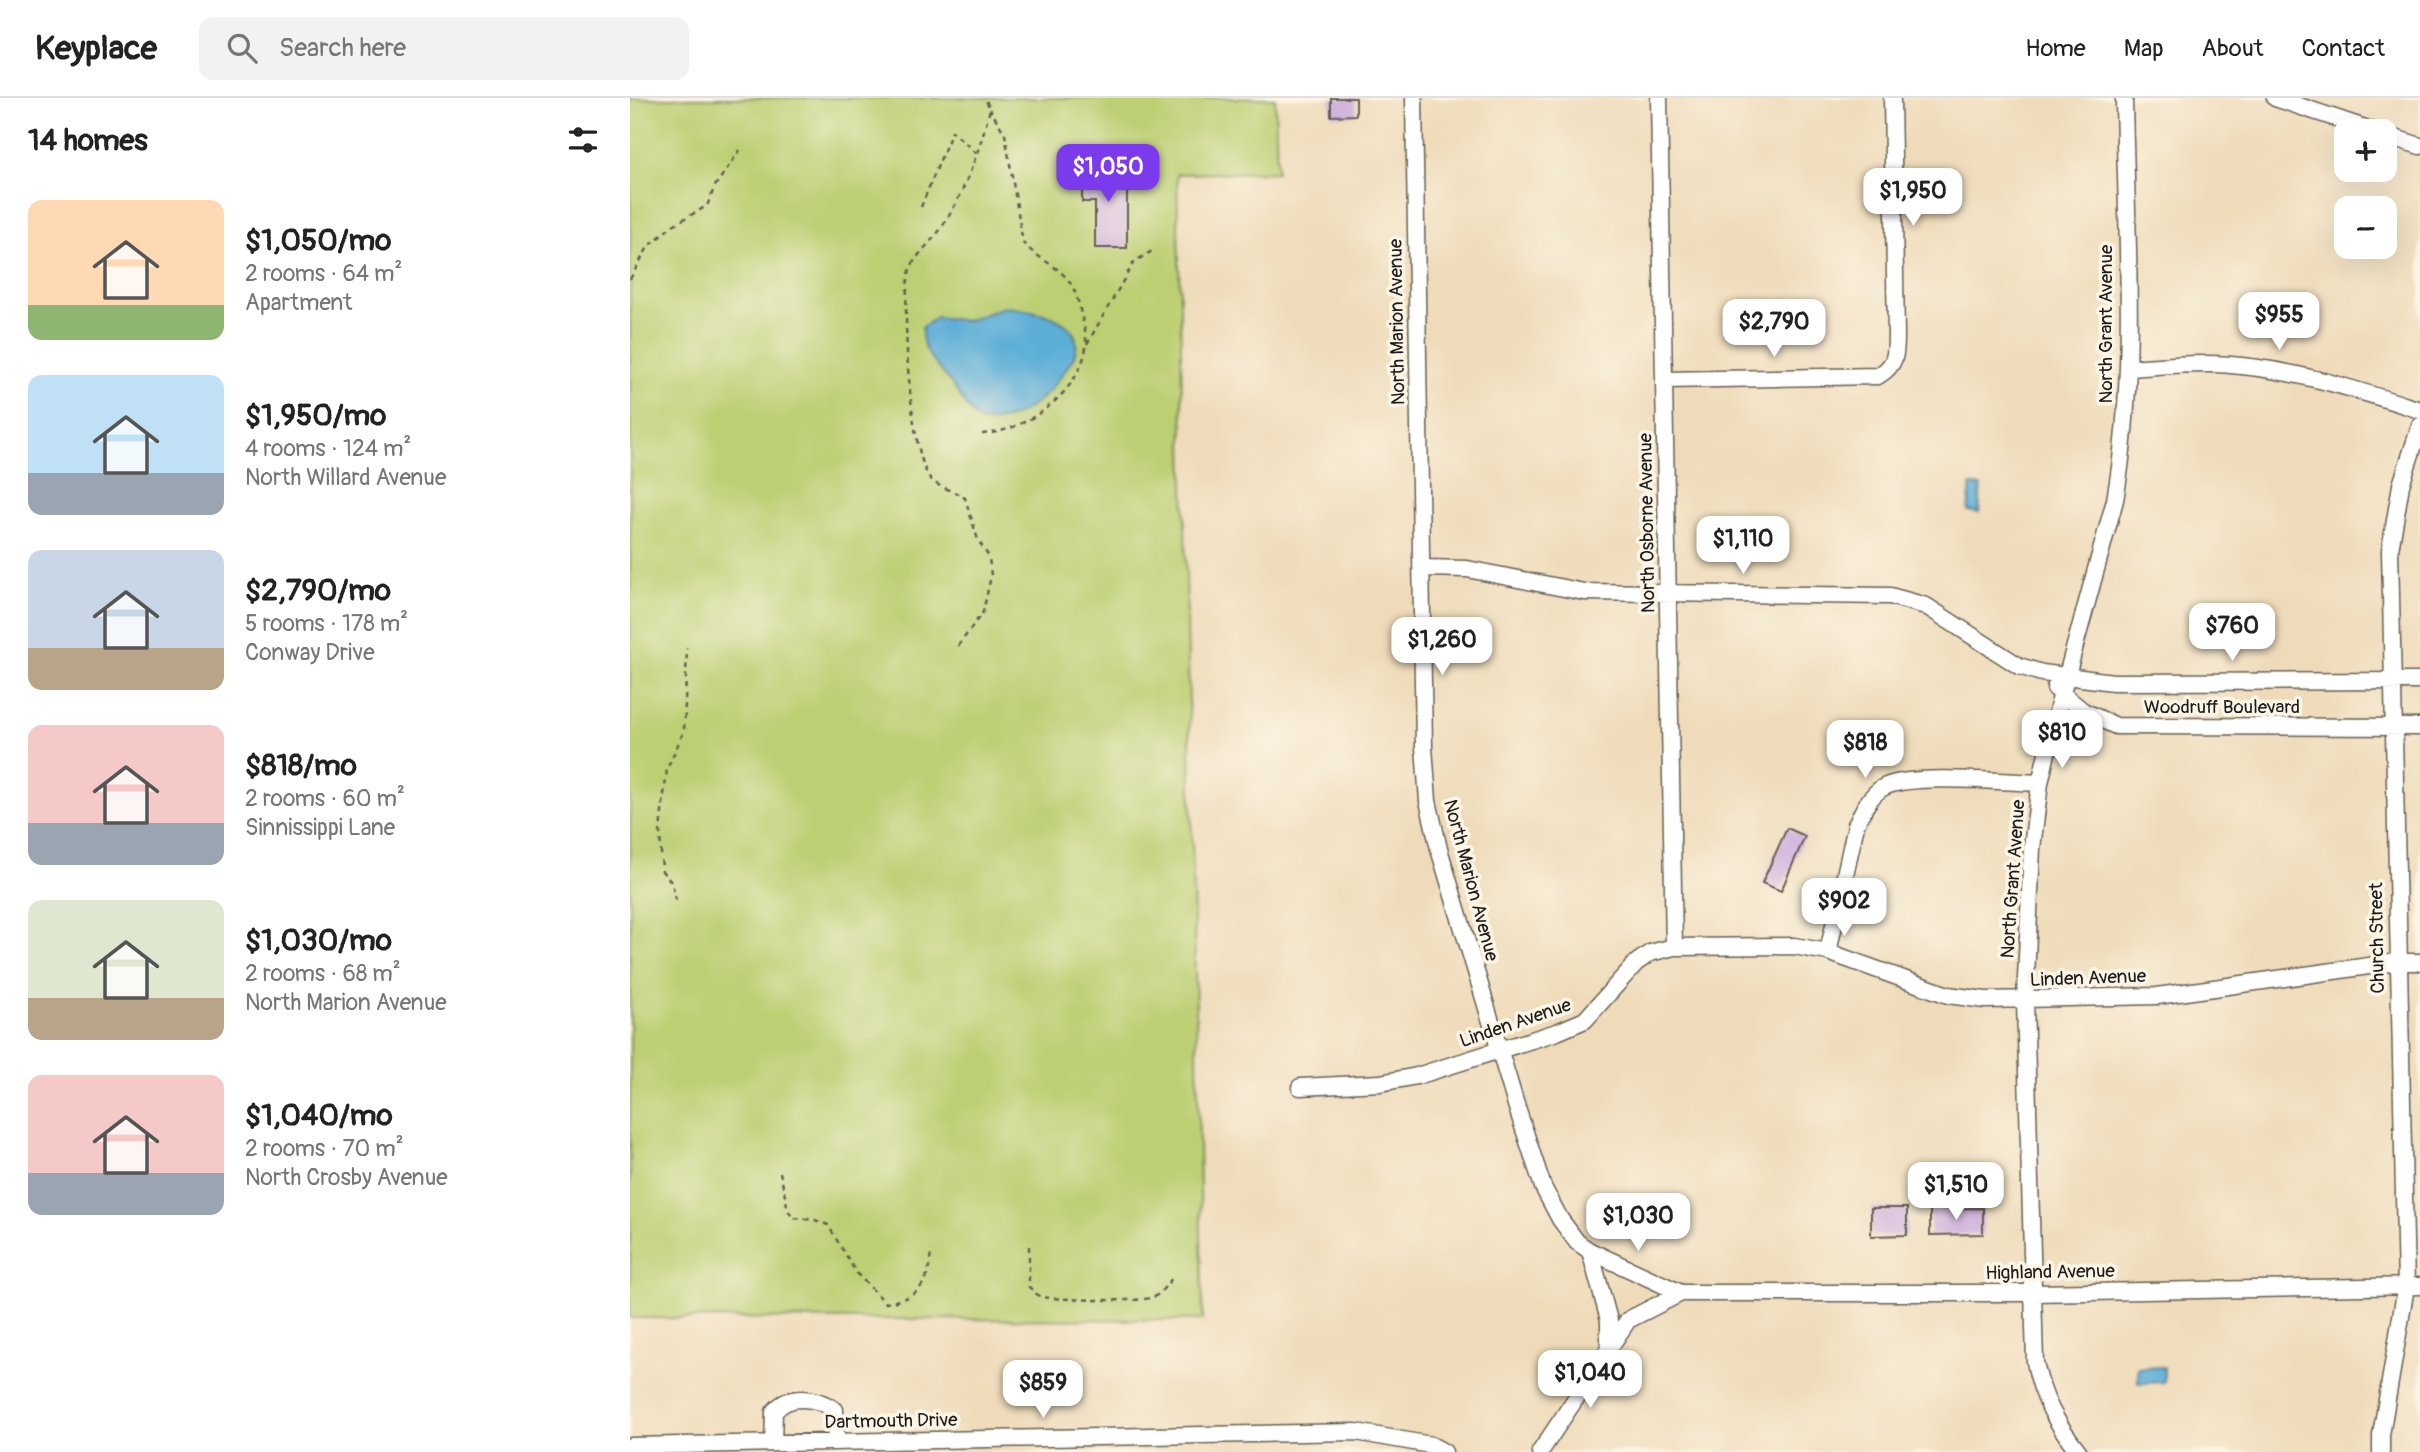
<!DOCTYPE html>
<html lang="en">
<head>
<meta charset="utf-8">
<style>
	:root { --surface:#fff; --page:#f2f2f2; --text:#222; --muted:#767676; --line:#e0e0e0; --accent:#7c3aed }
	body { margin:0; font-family:Pangolin,sans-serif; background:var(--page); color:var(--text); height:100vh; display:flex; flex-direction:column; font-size:26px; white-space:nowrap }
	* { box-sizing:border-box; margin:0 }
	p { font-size:23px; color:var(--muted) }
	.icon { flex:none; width:38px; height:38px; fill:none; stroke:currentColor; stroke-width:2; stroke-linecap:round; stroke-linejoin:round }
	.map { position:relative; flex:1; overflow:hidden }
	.side { display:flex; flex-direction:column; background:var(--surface); width:630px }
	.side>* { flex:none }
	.controls { position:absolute; left:1704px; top:21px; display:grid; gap:14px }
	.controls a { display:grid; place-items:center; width:63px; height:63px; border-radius:14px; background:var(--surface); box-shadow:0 7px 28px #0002; font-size:35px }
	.price { position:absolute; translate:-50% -60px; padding:0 16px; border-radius:14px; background:#fff; color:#222; font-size:23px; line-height:46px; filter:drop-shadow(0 2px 4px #0008) }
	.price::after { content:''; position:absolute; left:50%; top:42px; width:21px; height:16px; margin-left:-10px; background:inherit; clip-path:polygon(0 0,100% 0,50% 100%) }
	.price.current { background:var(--accent); color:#fff }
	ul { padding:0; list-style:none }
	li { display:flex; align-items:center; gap:21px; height:175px; padding:0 28px }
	li span { display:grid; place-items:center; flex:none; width:196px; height:140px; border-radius:14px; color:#555 }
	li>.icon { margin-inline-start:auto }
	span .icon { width:84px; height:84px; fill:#fffc; stroke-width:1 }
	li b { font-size:30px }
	h2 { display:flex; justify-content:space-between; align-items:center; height:84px; padding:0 28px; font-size:30px }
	header { display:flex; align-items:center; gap:42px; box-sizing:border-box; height:98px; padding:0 35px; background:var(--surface); border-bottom:2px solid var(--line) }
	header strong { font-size:33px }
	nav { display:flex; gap:38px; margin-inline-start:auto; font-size:24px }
	.search { width:490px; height:63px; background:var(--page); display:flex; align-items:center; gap:18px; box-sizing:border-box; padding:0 24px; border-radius:14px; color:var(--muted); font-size:26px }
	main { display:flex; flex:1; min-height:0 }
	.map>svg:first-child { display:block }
	.green { fill:#bccf72; stroke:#6c7647; stroke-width:2 }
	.water { fill:#5caed7; stroke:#3c657a; stroke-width:2 }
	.building { fill:#cdafdd }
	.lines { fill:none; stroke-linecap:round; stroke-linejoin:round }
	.minor-casing { stroke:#665f53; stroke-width:19 }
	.path { stroke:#665f53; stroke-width:2.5; stroke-dasharray:5 5; stroke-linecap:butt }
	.minor { stroke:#fff; stroke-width:16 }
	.labels { text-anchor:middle; stroke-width:7; stroke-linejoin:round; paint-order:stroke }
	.street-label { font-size:19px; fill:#1c1c1c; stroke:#fcf5e5 }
</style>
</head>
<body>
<header>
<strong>Keyplace</strong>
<div class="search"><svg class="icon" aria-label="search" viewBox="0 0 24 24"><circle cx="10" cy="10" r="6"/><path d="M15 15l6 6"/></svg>Search here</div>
<nav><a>Home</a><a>Map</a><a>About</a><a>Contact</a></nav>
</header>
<main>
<section class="side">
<h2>14 homes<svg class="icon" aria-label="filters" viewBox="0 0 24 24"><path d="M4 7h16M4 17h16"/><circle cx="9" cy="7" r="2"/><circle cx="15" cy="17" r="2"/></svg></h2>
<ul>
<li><span style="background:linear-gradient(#ffd9b3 75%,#8fb573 0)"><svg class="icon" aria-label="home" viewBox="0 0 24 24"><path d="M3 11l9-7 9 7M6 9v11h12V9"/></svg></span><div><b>$1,050/mo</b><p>2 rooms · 64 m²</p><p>Apartment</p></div></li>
<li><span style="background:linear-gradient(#bfe0f5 70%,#9aa5b1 0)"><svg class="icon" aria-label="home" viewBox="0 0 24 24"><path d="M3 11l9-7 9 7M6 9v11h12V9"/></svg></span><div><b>$1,950/mo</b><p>4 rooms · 124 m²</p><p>North Willard Avenue</p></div></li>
<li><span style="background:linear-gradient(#c9d6e8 70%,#b9a48a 0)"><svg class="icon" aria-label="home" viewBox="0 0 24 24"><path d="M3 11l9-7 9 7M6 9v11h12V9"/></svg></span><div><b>$2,790/mo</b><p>5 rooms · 178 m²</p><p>Conway Drive</p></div></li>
<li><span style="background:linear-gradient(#f6c9c9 70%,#9aa5b1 0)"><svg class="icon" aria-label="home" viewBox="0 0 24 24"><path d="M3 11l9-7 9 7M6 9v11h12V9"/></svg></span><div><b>$818/mo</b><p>2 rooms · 60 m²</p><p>Sinnissippi Lane</p></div></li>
<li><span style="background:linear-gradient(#dfe7d0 70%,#b9a48a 0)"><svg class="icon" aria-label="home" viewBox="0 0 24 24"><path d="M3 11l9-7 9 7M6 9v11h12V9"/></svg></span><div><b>$1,030/mo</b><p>2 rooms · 68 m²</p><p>North Marion Avenue</p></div></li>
<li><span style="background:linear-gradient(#f6c9c9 70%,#9aa5b1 0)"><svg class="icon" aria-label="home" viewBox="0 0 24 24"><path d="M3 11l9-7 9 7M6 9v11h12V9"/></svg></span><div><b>$1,040/mo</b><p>2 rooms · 70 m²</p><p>North Crosby Avenue</p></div></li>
</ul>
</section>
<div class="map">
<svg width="1790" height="1354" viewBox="0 0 1790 1354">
	<rect width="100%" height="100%" fill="#fcf5e5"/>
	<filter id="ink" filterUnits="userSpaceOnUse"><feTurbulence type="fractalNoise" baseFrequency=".0143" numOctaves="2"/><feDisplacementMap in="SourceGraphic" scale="14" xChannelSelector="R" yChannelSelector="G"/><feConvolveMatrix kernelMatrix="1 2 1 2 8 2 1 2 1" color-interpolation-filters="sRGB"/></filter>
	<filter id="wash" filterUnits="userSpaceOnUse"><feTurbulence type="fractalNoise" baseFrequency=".00686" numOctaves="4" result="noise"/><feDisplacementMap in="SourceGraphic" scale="28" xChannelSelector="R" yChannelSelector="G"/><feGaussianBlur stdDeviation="1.57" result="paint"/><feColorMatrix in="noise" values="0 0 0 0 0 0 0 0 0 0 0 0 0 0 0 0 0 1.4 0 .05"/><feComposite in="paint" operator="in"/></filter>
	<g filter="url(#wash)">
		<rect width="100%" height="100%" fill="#efdbba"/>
		<!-- green -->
		<path class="green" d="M0,0h645l2,74 -100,2 26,1146 -573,-2z"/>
		<!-- water -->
		<path class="water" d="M374,209c23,2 85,10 70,49 -2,6 -8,12 -12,18 -19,28 -45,49 -81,48 -13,-10 -18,-22 -28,-36 -13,-20 -33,-32 -31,-58l14,-11 30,4z
			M1341,387l10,2 -2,26 -11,-2z
			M1534,1269v15l-26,1v-15z"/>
		<g id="blocks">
			<!-- building -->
			<path class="building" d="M701,0h25v17l-25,1z
				M465,67h32v83h-32v-46h-13v-27h13z
				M1157,730l18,8 -24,55 -19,-8z
				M1241,1110h36v27l-36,1z
				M1353,1110v26l-53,1v-26z"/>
		</g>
	</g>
	<g filter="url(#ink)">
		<use href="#blocks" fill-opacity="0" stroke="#665f53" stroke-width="2"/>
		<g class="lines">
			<!-- minor casing -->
			<g class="minor-casing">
				<path id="minor" d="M784,0l10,649 4,54 11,48 78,259 26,79 17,32 17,23 13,9 91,42h353l386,-7
					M1029,0l15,849
					M1645,0l99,33
					M1755,37l35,11
					M1498,270c34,-2 69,-6 103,-3 66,5 126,25 189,45
					M1035,282l213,-4c18,-11 18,-21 18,-41l-4,-237
					M792,470l45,1 117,23 306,4 36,10 93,60 23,7 71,9 307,-1
					M1425,590l28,23 33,15 304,1
					M1198,854l28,-127c6,-13 14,-31 28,-38 27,-14 122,-5 156,-4
					M670,989l80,-4 37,-7 140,-44 28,-12 51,-57 14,-10 24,-6 120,-1 34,6 120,43 37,5 172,-4 240,-34h23
					M960,1153l19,69v26
					M143,1345l1,-31c14,-19 43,-15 61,-2l1,32
					M0,1348l726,-14 75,13 13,7
					M910,1354l88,-132 53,-27
					M1449,1354c-23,-29 -37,-54 -44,-90l-10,-362 7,-152 8,-65 16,-68 59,-215c23,-131 11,-269 9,-402
					M1751,1354v-17l25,-148 -16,-737 11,-65 19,-59"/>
			</g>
			<!-- path -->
			<path class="path" d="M291,109l31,-76 25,23
				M0,181l18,-32 25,-22 34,-19 8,-20 25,-36
				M457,246l47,-82 18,-11
				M352,336c43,-2 98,-41 104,-87 1,-10 -2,-22 -5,-32 -2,-12 -5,-25 -13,-35 -11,-15 -32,-22 -45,-37l-18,-109 -15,-25
				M328,548l25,-34 8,-36 -2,-19 -11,-17 -13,-42c-11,-8 -28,-10 -36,-21 -19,-27 -29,-175 -19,-207 5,-15 23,-29 32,-43 24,-37 37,-76 48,-118l-5,-11
				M46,803l-4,-18 -10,-12 -2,-41 7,-61 17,-38 3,-83
				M150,1074l8,38 5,8 22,2 13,5 29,49 29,29c35,-6 43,-20 45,-53
				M399,1148v41l11,10c17,2 102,6 114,0 8,-5 13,-13 19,-20"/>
			<!-- minor -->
			<use href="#minor" class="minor"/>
		</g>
	</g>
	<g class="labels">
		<!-- street labels -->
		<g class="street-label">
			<text transform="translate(766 224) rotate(-91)" y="7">North Marion Avenue</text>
			<text transform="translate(1475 226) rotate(-90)" y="7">North Grant Avenue</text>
			<text transform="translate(1016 425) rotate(-91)" y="7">North Osborne Avenue</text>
			<text x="1592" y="615">Woodruff Boulevard</text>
			<text transform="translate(1382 781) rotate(-86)" y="7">North Grant Avenue</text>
			<text transform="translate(842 782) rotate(75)" y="7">North Marion Avenue</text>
			<text transform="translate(1746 840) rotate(-91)" y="7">Church Street</text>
			<text transform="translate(1458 879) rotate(-2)" y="7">Linden Avenue</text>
			<text transform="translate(885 924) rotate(-19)" y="7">Linden Avenue</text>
			<text transform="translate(1420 1173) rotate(-1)" y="7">Highland Avenue</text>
			<text transform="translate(261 1322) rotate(-1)" y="7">Dartmouth Drive</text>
		</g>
	</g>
</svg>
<div class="controls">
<a>+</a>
<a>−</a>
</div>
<b class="price current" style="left:478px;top:106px">$1,050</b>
<b class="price" style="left:1283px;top:130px">$1,950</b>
<b class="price" style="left:1649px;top:254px">$955</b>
<b class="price" style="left:1144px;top:261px">$2,790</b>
<b class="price" style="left:1113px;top:478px">$1,110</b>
<b class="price" style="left:1602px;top:565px">$760</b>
<b class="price" style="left:812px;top:579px">$1,260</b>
<b class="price" style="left:1432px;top:672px">$810</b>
<b class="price" style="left:1235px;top:682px">$818</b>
<b class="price" style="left:1214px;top:840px">$902</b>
<b class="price" style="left:1326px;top:1124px">$1,510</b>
<b class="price" style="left:1008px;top:1155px">$1,030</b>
<b class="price" style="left:960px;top:1312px">$1,040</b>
<b class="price" style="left:413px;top:1322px">$859</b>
</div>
</main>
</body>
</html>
